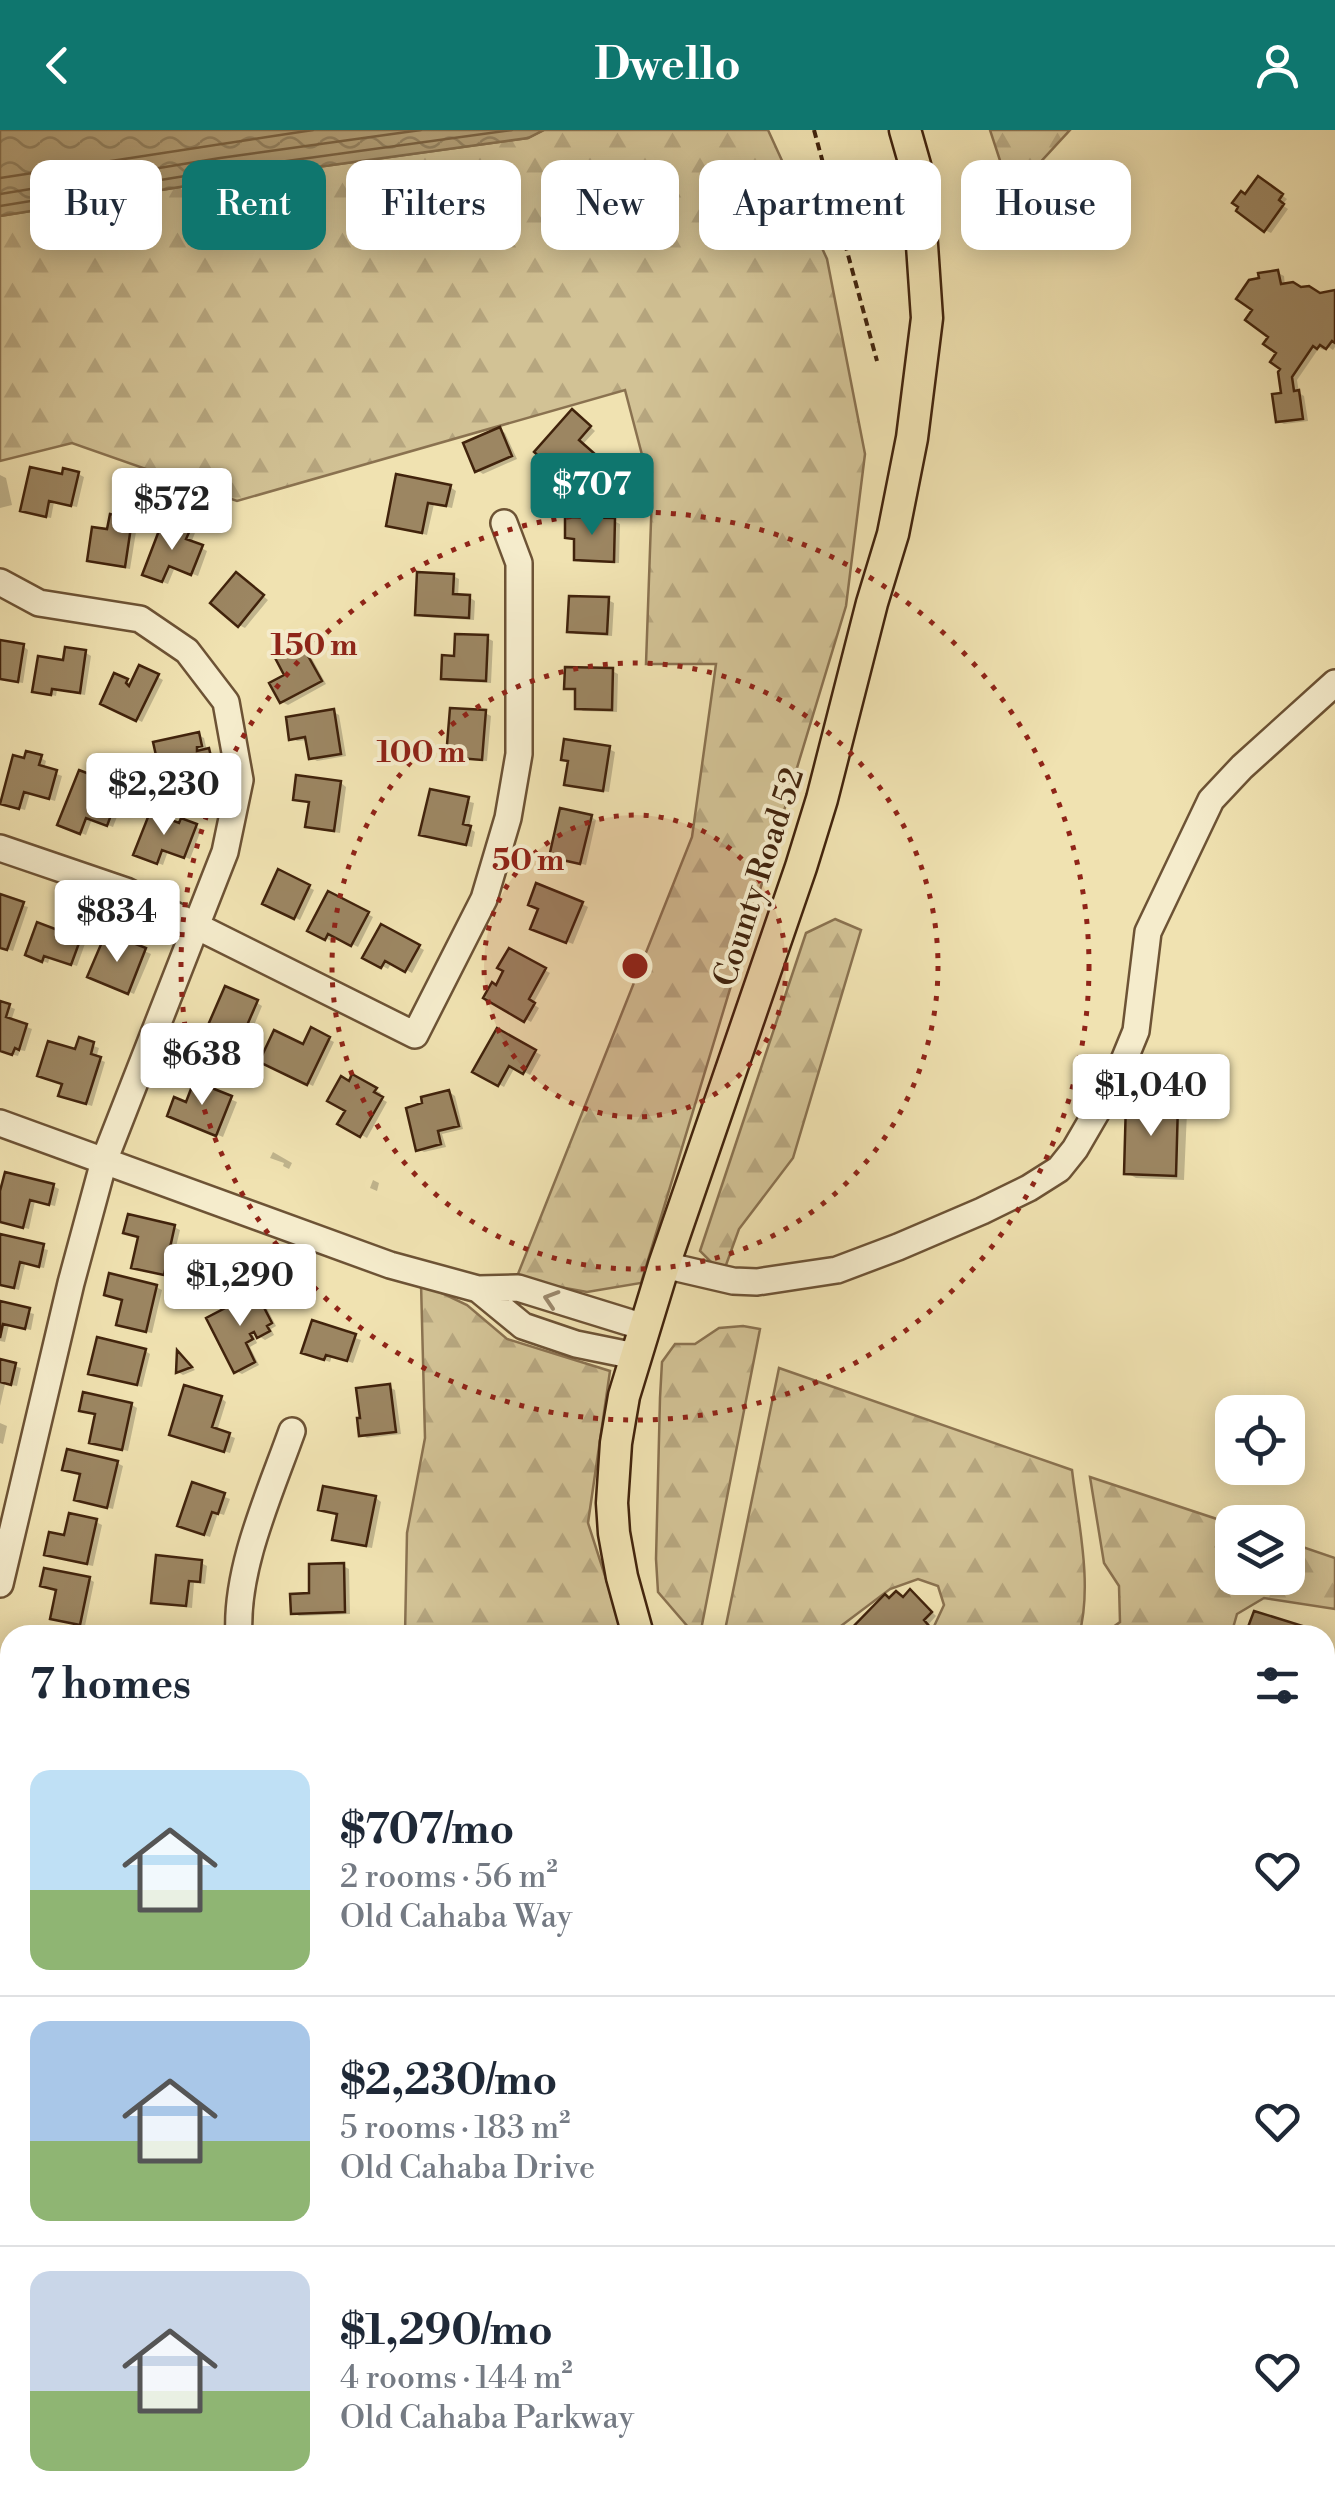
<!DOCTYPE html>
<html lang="en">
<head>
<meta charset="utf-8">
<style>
	:root { --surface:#fff; --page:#f6f6f7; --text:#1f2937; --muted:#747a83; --line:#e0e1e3; --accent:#0f766e }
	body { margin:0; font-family:"Libre Bodoni",serif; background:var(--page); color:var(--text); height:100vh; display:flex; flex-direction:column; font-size:38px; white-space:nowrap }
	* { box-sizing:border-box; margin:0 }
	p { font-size:32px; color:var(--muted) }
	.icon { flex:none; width:55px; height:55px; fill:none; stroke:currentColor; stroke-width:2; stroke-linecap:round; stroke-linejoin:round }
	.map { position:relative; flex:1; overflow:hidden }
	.details { position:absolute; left:0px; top:1495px; width:1335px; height:892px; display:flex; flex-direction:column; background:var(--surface); border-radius:30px 30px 0 0; box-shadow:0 5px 25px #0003 }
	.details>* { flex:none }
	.banner { position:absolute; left:30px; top:30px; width:1275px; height:90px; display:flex; gap:20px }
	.fabs { position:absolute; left:1215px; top:1265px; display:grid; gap:20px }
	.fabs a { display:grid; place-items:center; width:90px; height:90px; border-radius:20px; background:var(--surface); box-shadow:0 5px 25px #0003; font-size:50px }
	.price { position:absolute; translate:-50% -85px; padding:0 22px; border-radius:10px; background:#fff; color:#222; font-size:32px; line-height:65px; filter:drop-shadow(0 2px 5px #0008) }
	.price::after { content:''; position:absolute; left:50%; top:60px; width:30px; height:22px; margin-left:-15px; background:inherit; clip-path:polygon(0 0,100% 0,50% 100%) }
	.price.active { background:var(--accent); color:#fff }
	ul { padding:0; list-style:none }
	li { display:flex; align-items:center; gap:30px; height:250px; padding:0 30px }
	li+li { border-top:2px solid var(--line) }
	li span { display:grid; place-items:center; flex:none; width:280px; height:200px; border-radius:20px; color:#555 }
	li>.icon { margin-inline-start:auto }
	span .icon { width:120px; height:120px; fill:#fffc; stroke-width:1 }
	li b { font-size:42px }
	h2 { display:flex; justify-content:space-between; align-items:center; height:120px; padding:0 30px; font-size:42px }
	.chip { padding:0 35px; border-radius:20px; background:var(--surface); box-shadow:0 5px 25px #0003; font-size:35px; line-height:90px }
	.chip.active { background:var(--accent); color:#fff }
	header { display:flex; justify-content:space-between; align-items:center; height:130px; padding:0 30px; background:var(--accent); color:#fff; font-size:45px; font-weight:800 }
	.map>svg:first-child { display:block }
	.forest { fill:url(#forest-firs); stroke:#8a7250; stroke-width:2.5 }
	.water { fill:url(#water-waves); stroke:#866f4d; stroke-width:2.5 }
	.shadow { fill:#0003 }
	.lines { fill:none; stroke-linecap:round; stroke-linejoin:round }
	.shore { stroke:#7a6242; stroke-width:2.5 }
	.building { fill:#9c8662; stroke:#41230c; stroke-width:2.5 }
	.minor-casing { stroke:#6d5335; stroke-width:30 }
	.major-casing { stroke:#41230c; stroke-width:35 }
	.path { stroke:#41230c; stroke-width:4; stroke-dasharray:8 5; stroke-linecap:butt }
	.minor { stroke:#f5eccc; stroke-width:25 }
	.major { stroke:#f0e2b1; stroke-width:30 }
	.oneway { stroke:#9b886c }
	.ring { fill:none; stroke:#8f2418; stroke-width:5; stroke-dasharray:5 10 }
	.labels { text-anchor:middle; stroke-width:8; stroke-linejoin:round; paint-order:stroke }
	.street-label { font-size:32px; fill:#41230c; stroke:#f5eccc }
	.centre { fill:#8f2418; stroke:#f5eccc; stroke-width:5 }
	.ring-label { font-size:30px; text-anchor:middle; font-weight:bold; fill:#8f2418; stroke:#f5eccc; stroke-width:8; stroke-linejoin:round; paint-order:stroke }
</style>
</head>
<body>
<header><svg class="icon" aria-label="back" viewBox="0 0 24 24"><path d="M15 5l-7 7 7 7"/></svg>Dwello<svg class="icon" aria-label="person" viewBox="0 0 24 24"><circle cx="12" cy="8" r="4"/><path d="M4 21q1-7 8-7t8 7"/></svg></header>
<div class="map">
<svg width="1335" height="2386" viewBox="0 0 1335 2386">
	<defs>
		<pattern id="forest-firs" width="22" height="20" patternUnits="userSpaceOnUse" patternTransform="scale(2.5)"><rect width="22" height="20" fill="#d2c295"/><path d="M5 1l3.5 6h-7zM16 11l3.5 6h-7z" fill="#b6a67f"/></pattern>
		<pattern id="water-waves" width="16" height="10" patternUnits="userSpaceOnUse" patternTransform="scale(2.5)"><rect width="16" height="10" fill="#b4a179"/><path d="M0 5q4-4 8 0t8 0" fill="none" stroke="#948362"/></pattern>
	</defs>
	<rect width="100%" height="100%" fill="#f0e2b1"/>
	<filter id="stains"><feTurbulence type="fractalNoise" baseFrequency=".002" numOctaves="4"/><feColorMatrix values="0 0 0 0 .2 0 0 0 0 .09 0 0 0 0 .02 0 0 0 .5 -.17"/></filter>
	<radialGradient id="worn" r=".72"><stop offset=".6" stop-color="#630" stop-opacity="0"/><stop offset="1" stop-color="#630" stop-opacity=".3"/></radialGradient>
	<!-- forest -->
	<path class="forest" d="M544,0h224l59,129 38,195 -19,152 -205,677 -54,9 -71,-13 176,-442 24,-173h-70l6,-171 -27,-103 -388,111 -165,-58 -72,18v-245l223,-36 305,-42z
		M990,0h80l-59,64z
		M835,789l26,11 -68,228 -54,71 -13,36 -11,1 -15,-15 106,-318z
		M421,1153l46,22 40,34 103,32 -22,152 36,112h-219l2,-102 18,-95z
		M743,1196l17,3 -60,306h-5l-37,-43 -2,-33 4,-161 2,-36 13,-18h20l24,-16z
		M779,1238l293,102c6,51 21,115 7,165h-149l14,-30 -6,-19 -20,-7 -28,10 -61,46h-105z
		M1090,1347l142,47v54h56v-36l47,16v51l-71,-11 -27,16 -6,21h-129l18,-13 -1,-36 -15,-23z
		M1335,1531v129l-10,-4v-101z
		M1325,1693l10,5v108l-10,-9z
		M1335,1847v68l-10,7v-68z
		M1335,1997v389h-412l3,-8h399v-369z"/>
	<!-- water -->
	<path class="water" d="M0,0h544l-16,8 -305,42 -223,36z"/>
	<!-- shadow -->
	<path class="shadow" d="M1264,52l23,17 -5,6 6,4 -17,24 -6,-3 -19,-33z
		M1278,143l6,3 1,10 35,9 15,-2v54l-2,3 -6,-4 -3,4 -5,-2 -22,32 2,13 5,3 4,25 -24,3 -6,-3 6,-26 -5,-43 -8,-16z
		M578,286l17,15 -12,13 16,14 -29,34 -6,-3 -7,-21z
		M500,300l5,3 12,26 -34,15 -6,-4z
		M78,344l6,3 -7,30 -23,-5 -3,16 -23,-5 36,-36z
		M0,345l6,3 6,27 -12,3z
		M450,357l6,4 -4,17 -18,-4 -7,31 -39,-11z
		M126,389l5,4 -1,6 6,3 -6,37 -35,-6 -6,-3 20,-28z
		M614,391l6,3 -1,39 -37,-1 -6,-3 1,-19 -10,-3z
		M190,400l5,3 -4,10 16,8 -9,25 -23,-9 -7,17 -18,-7 22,-41z
		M453,446l6,3 -1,18h11l6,4 -1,19 -51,-3 -5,-3z
		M242,448l26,22 -23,28 -6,-3z
		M608,470l6,3 -2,33 -36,-2 -6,-3z
		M487,508l6,3 -2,42 -42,-2 -5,-3 12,-20z
		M305,510l5,3 7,11 -6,3 15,27 -38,21 -6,-3 5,-26z
		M0,513l23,3 5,4 -5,33 -23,-4z
		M86,523l5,3 -6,39 -28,-5 -1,6 -21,-5 30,-28z
		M141,538l22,12 -21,42 -38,-19 12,-27 17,8z
		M612,541l6,3 -1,38 -34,-1 -6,-4 1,-16 -11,-3z
		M334,582l5,3 7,41 -29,5 -6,-4 -3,-17 -11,1 -5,-3z
		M485,583l6,3 -4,45 -33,-2 -5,-3z
		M198,605l6,3 3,13 8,3 4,18 -54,12 -5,-3 9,-16 -10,-6z
		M609,619l6,3 -6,40 -37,-5 -5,-4 3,-20 -6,-4z
		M41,628l5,3 -2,8 18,7 -7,25 -25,-8 -5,17 -17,-5 18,-44z
		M101,651l5,4 -4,10 20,9 -9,23 -21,-8 -6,16 -20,-8z
		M341,653l5,4 -6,46 -26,-4 -6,-3 4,-23 -17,-5z
		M432,662l42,11 -5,25 6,4 -3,15 -44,-10z
		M591,687l5,3 -10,45 -34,-9z
		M196,696l5,4 -11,29 -22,-8 -5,14 -21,-8 39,-30z
		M280,743l34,17 -14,30 -35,-17z
		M329,764l44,23 -15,30 -24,-12 -3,6 -21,-11z
		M0,769l28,8 -15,44 -13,-4z
		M582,774l6,3 -15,37 -34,-13z
		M84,796l6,4 -13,36 -27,-9 -2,6 -15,-6 31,-22z
		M382,797l42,23 -12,23 -20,-11 -4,7 -22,-12z
		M125,812l26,12 -17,40 -44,-18 31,-24z
		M510,821l40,22 -17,31 6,4 -8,14 -45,-25 11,-9 10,-18z
		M0,873l15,6 -4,12 21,8 -7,22 -5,-1 -2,6 -18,-5z
		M257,873l5,3 -17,41 -31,-13z
		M312,901l22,11 -21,44 -51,-25 42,-14z
		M498,901l43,24 -11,20 -15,-8 -11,20 -28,-16z
		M80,911l19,7 -3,10 9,4 -13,44 -26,-8z
		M353,948l28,15 -3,4 9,5 -20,36 -26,-15 7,-13 2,-26z
		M196,954l41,18 -14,35 -48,-19 12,-12z
		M449,962l6,4 8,33 -21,5 4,13 -22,5 -5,-3z
		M1177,976l10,6 -3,68 -48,-2 -9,-5z
		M273,1022l19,11 -3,6 -6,-3 1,-3 -14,-5z
		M373,1050l6,3 -2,8 -7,-3z
		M53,1056l6,3 -4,17 -20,-5 -6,28 -29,-7v-20z
		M174,1097l6,3 -11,46 -29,-6v-33l-14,-5z
		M0,1107l48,13 -4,18 -19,-4 -6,26 -19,-5z
		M156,1157l6,3 -10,43 -28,-6v-27l-17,-6z
		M256,1165l6,4 14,27 -5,3 3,6 -9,5 -13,-8 5,11 -7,4 9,18 -17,9 -6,-3z
		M0,1174l34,10 -3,16 -22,-5 -4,17 -5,-1z
		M313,1193l48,17 -8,23 -21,-7 -2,6 -20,-7z
		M145,1221l5,3 -8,33 -51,-14z
		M179,1225l4,2 12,13 -12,5 -5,-3z
		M0,1232l21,6 -4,18 -12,-2 -5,22z
		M389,1257l6,3 6,44 -34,4 -5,-3z
		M221,1268l5,4 -9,29 18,7 -5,15 -53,-16z
		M132,1275l5,3 -9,43 -36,-9 6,-27 -16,-5z
		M0,1293l7,3 -4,18 -3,-1z
		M117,1333l6,3 -10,43 -36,-10 5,-25z
		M194,1355l36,14 -6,16 -6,-2 -8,24 -25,-9z
		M324,1359l52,9 5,4 -9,46 -32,-6 -5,-4 5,-23 -20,-6z
		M96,1392l6,3 -9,41 -41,-9 -5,-3 19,-16z
		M201,1433l6,3 -2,18 -11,-1 -2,25 -32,-4 -6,-3z
		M343,1436l6,3 1,45 -51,2 -6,-4z
		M89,1449l5,3 -9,44 -33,-8 6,-28 -15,-5z
		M916,1466l20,20 -8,9 6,7 -3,3h-59l-5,-6 -6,6h-13l43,-35z
		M2,1989l5,3 3,13 -10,4z
		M0,2025l6,3 4,9v33l-10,5z"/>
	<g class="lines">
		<!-- shore -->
		<path class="shore" d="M0,48l313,-48
			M0,64l220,-36 201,-28
			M0,76l222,-36 290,-40"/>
	</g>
	<!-- building -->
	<path class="building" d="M1258,46l25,18 -4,6 5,4 -20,28 -28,-21 2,-4 -6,-4 9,-12 4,3z
		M1278,140l3,14 12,-2 8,5 8,-1 11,7 15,-3v53l-3,-2 -6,8 -6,-4 -3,4 -4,-3 -21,31 2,14 5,-1 4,29 -27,3 -4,-28 9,-1 -3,-21 2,-3 -10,-7 6,-9 -13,-9 5,-7 -23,-17 7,-10 -16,-11 13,-19 10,-2 -1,-5z
		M572,279l19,17 -12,14 16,14 -32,37 -16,-14 6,-8 -19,-17z
		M500,297l12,29 -37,16 -12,-29z
		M30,337l32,7 1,-6 16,4 -8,34 -22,-5 -3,16 -26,-6z
		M396,344l55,11 -5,21 -18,-3 -6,30 -36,-7z
		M110,384l17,3 -2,9 6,1 -6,40 -38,-6 5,-34 15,2z
		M565,387l50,1 -1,44 -40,-2v-21l-9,-1z
		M175,391l16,7 -5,11 17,6 -12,30 -22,-9 -7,16 -20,-7 18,-47 10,4z
		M236,442l28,23 -26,32 -28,-24z
		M417,442l37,2 -1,20 17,1 -1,23 -54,-3z
		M569,466l40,1 -2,37 -40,-2z
		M455,504l33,1 -2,46 -45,-2 1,-24 12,1z
		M305,507l7,14 -5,3 15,27 -42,22 -11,-20 15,-8 -11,-21z
		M0,510l24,4 -6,38 -18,-3z
		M65,517l21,3 -6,43 -28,-4 -1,6 -19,-3 6,-36 25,4z
		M139,535l20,9 -23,47 -36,-17 14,-31 14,6 -2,4 3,3z
		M565,537l48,1 -1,42 -37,-1v-20h-11z
		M450,578l36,2 -4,50 -36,-3z
		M334,579l7,45 -32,5 -4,-22 -16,3 -3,-23z
		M199,602l3,14 -5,1v4l12,-3 5,22 -57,12 -3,-17 10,-2 -1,-4 -6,1 -4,-18z
		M564,609l46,7 -7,45 -39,-6 4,-24 -7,-1z
		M26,621l16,4 -3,10 18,5 -8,29 -25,-7 -5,17 -19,-5 13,-49 11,3z
		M79,640l23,9 -5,12 20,8 -10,27 -21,-8 -6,16 -23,-9z
		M296,645l45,6 -7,50 -29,-4 4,-25 -16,-2z
		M430,659l39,8 -6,27 8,2 -5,19 -47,-10z
		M560,678l32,7 -12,49 -31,-7z
		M150,682l29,11 2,-5 16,6 -13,34 -22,-8 -5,14 -24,-9z
		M278,739l32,16 -16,34 -32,-15z
		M536,753l47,19 -17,41 -36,-14 8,-20 -10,-4z
		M328,761l41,21 -18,34 -23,-12 -3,6 -18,-9z
		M0,764l24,8 -17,48 -7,-2z
		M68,788l18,6 -15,41 -27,-9 -2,6 -17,-7 12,-33 26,10z
		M381,794l39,21 -15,27 -20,-11 -4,7 -19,-10z
		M123,809l23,9 -18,46 -41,-17 15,-35 17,6z
		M509,818l37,20 -17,31 6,4 -11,19 -41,-24 9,-16 4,3 7,-14 -6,-3z
		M225,856l33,14 -20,46 -33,-14z
		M0,871l10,3 -4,13 21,7 -8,26 -4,-2 -3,7 -12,-4z
		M311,897l19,10 -23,48 -48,-23 15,-32 29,14z
		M497,898l39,22 -13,24 -14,-8 -11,20 -26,-14z
		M79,907l15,5 -3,12 10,3 -15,47 -28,-8 4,-12 -25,-8 11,-35 27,8z
		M352,944l25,14 -3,4 9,5 -23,40 -23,-13 8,-13 -18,-10 14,-25 8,5z
		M194,951l38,15 -16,40 -49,-20 7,-19 12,5z
		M449,960l10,36 -21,5 3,13 -25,7 -10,-43 16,-5 -1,-6z
		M1126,971l52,3 -2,72 -52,-2z
		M5,1042l49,12 -5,21 -19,-5 -7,28 -23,-6v-31z
		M128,1084l47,11 -11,50 -33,-7 7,-31 -15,-4z
		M0,1104l44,10 -5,23 -19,-5 -6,26 -14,-3z
		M109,1143l48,12 -11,47 -30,-7 6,-25 -18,-5z
		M256,1162l16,31 -5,3 3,5 -13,7 -3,-6 -4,2 3,5 -7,4 9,19 -21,11 -28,-55z
		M0,1171l30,7 -5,21 -22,-5 -3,14z
		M312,1190l44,14 -9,27 -21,-6 -2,5 -23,-7z
		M97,1207l49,12 -9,36 -49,-11z
		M177,1220l15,17 -16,6z
		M0,1229l16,4 -5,22 -11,-3z
		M390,1254l6,48 -37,4 -2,-18h3l-4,-30z
		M184,1255l38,11 -10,31 18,6 -6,19 -55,-17z
		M83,1262l49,11 -10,47 -33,-7 6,-29 -16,-3z
		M67,1319l51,12 -11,47 -33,-8 6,-26 -18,-4z
		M192,1352l33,11 -7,21 -6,-2 -8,23 -27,-9z
		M323,1356l53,10 -10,50 -34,-6 5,-26 -19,-4z
		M69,1383l28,6 -10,45 -43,-9 5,-23 15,3z
		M156,1425l46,5 -2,22 -11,-1 -3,25 -35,-3z
		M344,1433l1,49 -54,2 -1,-20 19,-1v-29z
		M44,1438l46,9 -10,48 -30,-6 6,-29 -16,-4z
		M910,1459l22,23 -8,8 6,7 -8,8h-56l1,-2 -6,-6 -5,5 2,3h-13l40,-41 4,4 7,-7 7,6z
		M1254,1481l52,16 -2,8h-59z
		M10,1741v53l-10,4v-53z
		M0,2022l10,21v22l-10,5z
		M10,2086v23l-10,4v-24z"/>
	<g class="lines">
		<!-- minor casing -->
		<g class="minor-casing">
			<path id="minor" d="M0,452l39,21 101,16 47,32 39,51 14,78 -15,72 -121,309 -33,122 -71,301
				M0,718l126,43 289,144 69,-136 24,-81 11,-64v-191l-15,-40
				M0,993l390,142 88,24
				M664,1135l69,16 24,1 80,-12 61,-23 84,-36 47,-23 30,-19 16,-20 43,-74 18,-44 12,-99 63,-132 31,-33 93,-84
				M635,1226l-59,-12 -53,-18 -45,-37 40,-1 126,39
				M239,1505c-4,-66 31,-142 53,-204
				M0,1593l10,24
				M1325,1679l10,4
				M0,2360h10
				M311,2378l115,8
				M224,2386l1,-8
				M477,2386v-8"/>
		</g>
		<!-- major casing -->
		<g class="major-casing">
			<path id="major" d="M638,1505l-16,-58 -8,-44 -2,-30 4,-60 8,-47 40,-131 137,-398 21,-68 50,-196 21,-69 19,-96 15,-120 -10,-146 -12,-42
				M840,2386l1,-8"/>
		</g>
		<!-- path -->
		<path class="path" d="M814,0l63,231"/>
		<!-- minor -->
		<use href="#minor" class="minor"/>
		<!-- major -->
		<use href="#major" class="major"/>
	</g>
	<!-- one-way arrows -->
	<defs><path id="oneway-chevron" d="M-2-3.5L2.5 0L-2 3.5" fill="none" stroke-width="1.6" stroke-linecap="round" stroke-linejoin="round" transform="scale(2.5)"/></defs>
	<use class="oneway" href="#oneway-chevron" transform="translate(551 1169) rotate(-162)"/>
	<!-- distance rings -->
	<circle cx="635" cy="836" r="151" fill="#8f2418" fill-opacity=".12"/>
	<g class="ring">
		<circle cx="635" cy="836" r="151"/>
		<circle cx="635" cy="836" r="303"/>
		<circle cx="635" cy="836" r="454"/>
	</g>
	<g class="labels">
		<!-- street labels -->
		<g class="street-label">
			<text transform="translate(758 747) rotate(-72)" y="11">County Road 52</text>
		</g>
	</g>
	<circle cx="635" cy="836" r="15" class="centre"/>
	<g class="ring-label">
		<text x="314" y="525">150 m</text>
		<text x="421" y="632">100 m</text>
		<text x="528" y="740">50 m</text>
	</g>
	<rect width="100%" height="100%" filter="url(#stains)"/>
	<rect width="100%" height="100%" fill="url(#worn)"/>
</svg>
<div class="fabs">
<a><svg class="icon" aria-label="locate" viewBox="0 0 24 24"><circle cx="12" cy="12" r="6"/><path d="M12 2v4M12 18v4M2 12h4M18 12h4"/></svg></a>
<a><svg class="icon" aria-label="layers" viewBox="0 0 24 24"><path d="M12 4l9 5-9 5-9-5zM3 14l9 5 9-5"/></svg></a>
</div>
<b class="price active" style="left:592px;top:408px">$707</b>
<b class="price" style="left:172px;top:423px">$572</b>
<b class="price" style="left:164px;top:708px">$2,230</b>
<b class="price" style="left:117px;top:835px">$834</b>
<b class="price" style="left:202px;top:978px">$638</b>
<b class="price" style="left:1151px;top:1009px">$1,040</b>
<b class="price" style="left:240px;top:1199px">$1,290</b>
<div class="banner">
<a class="chip">Buy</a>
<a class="chip active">Rent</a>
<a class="chip">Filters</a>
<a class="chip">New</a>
<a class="chip">Apartment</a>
<a class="chip">House</a>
</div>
<section class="details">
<h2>7 homes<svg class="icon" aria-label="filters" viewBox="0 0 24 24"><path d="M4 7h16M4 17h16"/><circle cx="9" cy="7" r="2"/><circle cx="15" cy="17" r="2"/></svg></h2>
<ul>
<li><span style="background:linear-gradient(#bfe0f5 60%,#8fb573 0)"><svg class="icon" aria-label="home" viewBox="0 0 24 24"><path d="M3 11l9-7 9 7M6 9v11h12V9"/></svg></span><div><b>$707/mo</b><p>2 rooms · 56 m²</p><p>Old Cahaba Way</p></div><svg class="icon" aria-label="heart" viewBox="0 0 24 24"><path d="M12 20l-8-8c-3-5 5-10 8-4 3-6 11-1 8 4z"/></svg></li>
<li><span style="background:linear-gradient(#a9c7e8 60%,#8fb573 0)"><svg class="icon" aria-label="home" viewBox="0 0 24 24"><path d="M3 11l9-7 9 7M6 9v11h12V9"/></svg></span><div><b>$2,230/mo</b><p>5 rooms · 183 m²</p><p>Old Cahaba Drive</p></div><svg class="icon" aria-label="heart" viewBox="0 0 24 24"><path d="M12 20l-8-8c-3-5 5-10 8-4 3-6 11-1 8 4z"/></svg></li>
<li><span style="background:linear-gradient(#c9d6e8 60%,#8fb573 0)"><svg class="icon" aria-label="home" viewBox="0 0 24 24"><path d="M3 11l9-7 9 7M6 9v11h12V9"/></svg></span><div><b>$1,290/mo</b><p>4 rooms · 144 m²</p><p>Old Cahaba Parkway</p></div><svg class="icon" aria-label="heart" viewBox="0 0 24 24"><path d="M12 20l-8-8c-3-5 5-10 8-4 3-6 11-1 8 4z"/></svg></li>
</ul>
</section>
</div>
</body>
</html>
